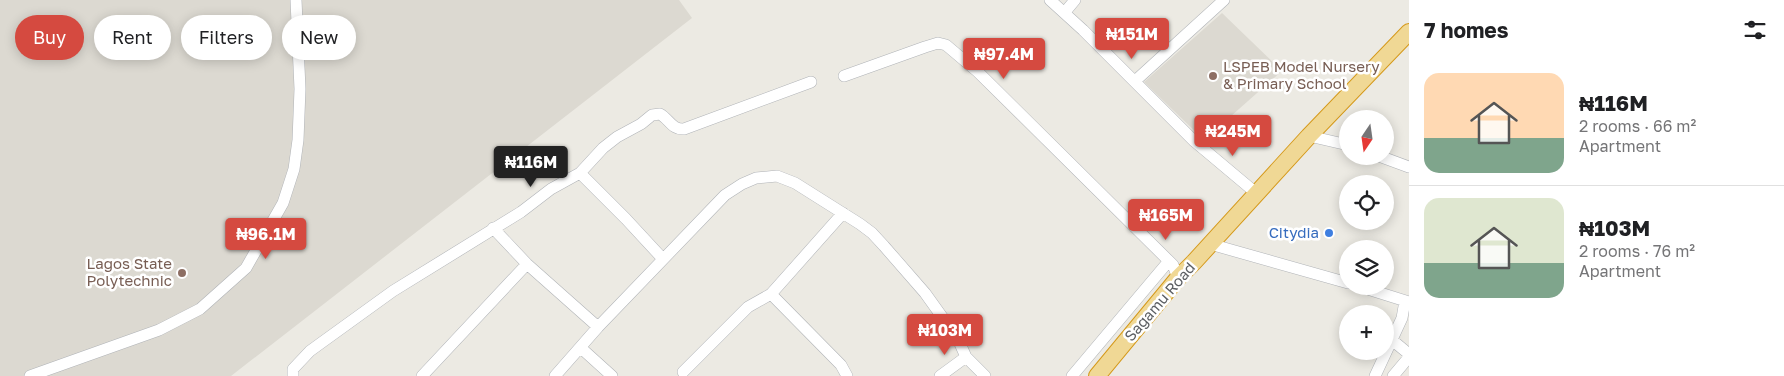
<!DOCTYPE html>
<html lang="en">
<head>
<meta charset="utf-8">
<style>
	:root { --surface:#fff; --page:#f2f2f2; --text:#202124; --muted:#757577; --line:#e0e0e0; --accent:#d54a40 }
	body { margin:0; font-family:"Golos Text",sans-serif; background:var(--page); color:var(--text); height:100vh; display:flex; flex-direction:column; font-size:19px; white-space:nowrap }
	* { box-sizing:border-box; margin:0 }
	p { font-size:16px; color:var(--muted) }
	.icon { flex:none; width:28px; height:28px; fill:none; stroke:currentColor; stroke-width:2; stroke-linecap:round; stroke-linejoin:round }
	.map { position:relative; flex:1; overflow:hidden }
	.details { display:flex; flex-direction:column; background:var(--surface); width:375px }
	.details>* { flex:none }
	.top-card { position:absolute; left:15px; top:15px; width:475px; height:45px; display:flex; gap:10px }
	.needle { width:32px; rotate:193deg }
	.fabs { position:absolute; left:1339px; top:110px; display:grid; gap:10px }
	.fabs a { display:grid; place-items:center; width:55px; height:55px; border-radius:50%; background:var(--surface); box-shadow:0 2px 12px #0003; font-size:25px }
	.price { position:absolute; translate:-50% -42px; padding:0 11px; border-radius:5px; background:var(--accent); color:#fff; font-size:16px; line-height:32px; filter:drop-shadow(0 1px 2px #0008) }
	.price::after { content:''; position:absolute; left:50%; top:30px; width:15px; height:11px; margin-left:-8px; background:inherit; clip-path:polygon(0 0,100% 0,50% 100%) }
	.price.selected { background:#222; color:#fff }
	ul { padding:0; list-style:none }
	li { display:flex; align-items:center; gap:15px; height:125px; padding:0 15px }
	li+li { border-top:1px solid var(--line) }
	li span { display:grid; place-items:center; flex:none; width:140px; height:100px; border-radius:15px; color:#555 }
	li>.icon { margin-inline-start:auto }
	span .icon { width:60px; height:60px; fill:#fffc; stroke-width:1 }
	li b { font-size:21px }
	h2 { display:flex; justify-content:space-between; align-items:center; height:60px; padding:0 15px; font-size:21px }
	.chip { padding:0 18px; border-radius:22px; background:var(--surface); box-shadow:0 2px 12px #0003; font-size:18px; line-height:45px }
	.chip.selected { background:var(--accent); color:#fff }
	main { display:flex; flex:1; min-height:0 }
	.map>svg:first-child { display:block }
	.education { fill:#dcd9d1 }
	.lines { fill:none; stroke-linecap:round; stroke-linejoin:round }
	.minor-casing { stroke:#b0b3b7; stroke-width:12 }
	.highway-casing { stroke:#d5991a; stroke-width:18 }
	.minor { stroke:#fff; stroke-width:11 }
	.highway { stroke:#f0d895; stroke-width:16 }
	.education-dot { fill:#8d6e63; stroke:#fff; stroke-width:2 }
	.shop-dot { fill:#3f7fe0; stroke:#fff; stroke-width:2 }
	.labels { text-anchor:middle; stroke-width:5; stroke-linejoin:round; paint-order:stroke }
	.education-label { font-size:15px; fill:#785e54; stroke:#fff; text-anchor:start }
	.shop-label { font-size:15px; fill:#366cbe; stroke:#fff; text-anchor:end }
	.street-label { font-size:15px; fill:#5b5e62; stroke:#fff }
</style>
</head>
<body>
<main>
<div class="map">
<svg width="1409" height="376" viewBox="0 0 1409 376">
	<rect width="100%" height="100%" fill="#eceae3"/>
	<!-- education -->
	<path class="education" d="M0,0h679l13,18 -461,358h-231z
		M1222,13l60,58 -78,69 -60,-58z"/>
	<g class="lines">
		<!-- minor casing -->
		<g class="minor-casing">
			<path id="minor" d="M1050,0l33,30 111,111 62,52
				M1065,12l10,-12
				M844,76l81,-29 13,-4 8,2 32,27 195,193 5,13
				M1135,81l89,-81
				M1309,136l39,9
				M1379,156l30,11
				M580,173l46,46 37,40
				M493,228l34,36 71,63
				M1210,244l138,39
				M1358,286l51,16
				M771,294l70,71 6,11
				M1392,340l17,14
				M581,348l31,28
				M683,372l65,-65 23,-13 72,-81
				M30,376l129,-46 41,-21 46,-41 37,-65 11,-34 4,-29 2,-51 -4,-89
				M293,376v-7l17,-18 11,-8 72,-52 128,-79 30,-23 29,-16 23,-25 14,-11 24,-13 11,-9 8,-1c9,5 12,16 24,15l127,-47
				M422,376l105,-112
				M555,376l43,-49 127,-132 17,-11 14,-6 21,-2 18,7 65,41 12,9 12,13 41,47 33,46 8,18 19,19
				M940,376l26,-19
				M1072,376l96,-114
				M1375,376l27,-58 3,-17
				M1393,376l16,-19"/>
		</g>
		<!-- highway casing -->
		<g class="highway-casing">
			<path id="highway" d="M1097,376l81,-98 16,-16 115,-126 100,-104"/>
		</g>
		<!-- minor -->
		<use href="#minor" class="minor"/>
		<!-- highway -->
		<use href="#highway" class="highway"/>
	</g>
	<!-- markers -->
	<g class="education-dot">
		<circle cx="1213" cy="76" r="5"/>
		<circle cx="182" cy="273" r="5"/>
	</g>
	<circle class="shop-dot" cx="1329" cy="233" r="5"/>
	<g class="labels">
		<!-- education labels -->
		<g class="education-label">
			<text x="1223" y="72">LSPEB Model Nursery<tspan x="1223" dy="17">&amp; Primary School</tspan></text>
			<text x="172" y="269" text-anchor="end">Lagos State<tspan x="172" dy="17">Polytechnic</tspan></text>
		</g>
		<!-- shop labels -->
		<g class="shop-label">
			<text x="1319" y="238">Citydia</text>
		</g>
		<!-- street labels -->
		<g class="street-label">
			<text transform="translate(1160 302) rotate(-49)" y="5">Sagamu Road</text>
		</g>
	</g>
</svg>
<div class="fabs">
<a><svg class="needle" viewBox="-14 -14 28 28"><path d="M0-13l5 13h-10z" fill="#e53935"/><path d="M0 13l5-13h-10z" fill="#757577"/></svg></a>
<a><svg class="icon" aria-label="locate" viewBox="0 0 24 24"><circle cx="12" cy="12" r="6"/><path d="M12 2v4M12 18v4M2 12h4M18 12h4"/></svg></a>
<a><svg class="icon" aria-label="layers" viewBox="0 0 24 24"><path d="M12 4l9 5-9 5-9-5zM3 14l9 5 9-5"/></svg></a>
<a>+</a>
</div>
<b class="price" style="left:1132px;top:60px">₦151M</b>
<b class="price" style="left:1004px;top:80px">₦97.4M</b>
<b class="price" style="left:1233px;top:157px">₦245M</b>
<b class="price selected" style="left:531px;top:188px">₦116M</b>
<b class="price" style="left:1166px;top:241px">₦165M</b>
<b class="price" style="left:266px;top:260px">₦96.1M</b>
<b class="price" style="left:945px;top:356px">₦103M</b>
<div class="top-card">
<a class="chip selected">Buy</a>
<a class="chip">Rent</a>
<a class="chip">Filters</a>
<a class="chip">New</a>
</div>
</div>
<section class="details">
<h2>7 homes<svg class="icon" aria-label="filters" viewBox="0 0 24 24"><path d="M4 7h16M4 17h16"/><circle cx="9" cy="7" r="2"/><circle cx="15" cy="17" r="2"/></svg></h2>
<ul>
<li><span style="background:linear-gradient(#ffd9b3 65%,#7fa58c 0)"><svg class="icon" aria-label="home" viewBox="0 0 24 24"><path d="M3 11l9-7 9 7M6 9v11h12V9"/></svg></span><div><b>₦116M</b><p>2 rooms · 66 m²</p><p>Apartment</p></div></li>
<li><span style="background:linear-gradient(#dfe7d0 65%,#7fa58c 0)"><svg class="icon" aria-label="home" viewBox="0 0 24 24"><path d="M3 11l9-7 9 7M6 9v11h12V9"/></svg></span><div><b>₦103M</b><p>2 rooms · 76 m²</p><p>Apartment</p></div></li>
</ul>
</section>
</main>
</body>
</html>
